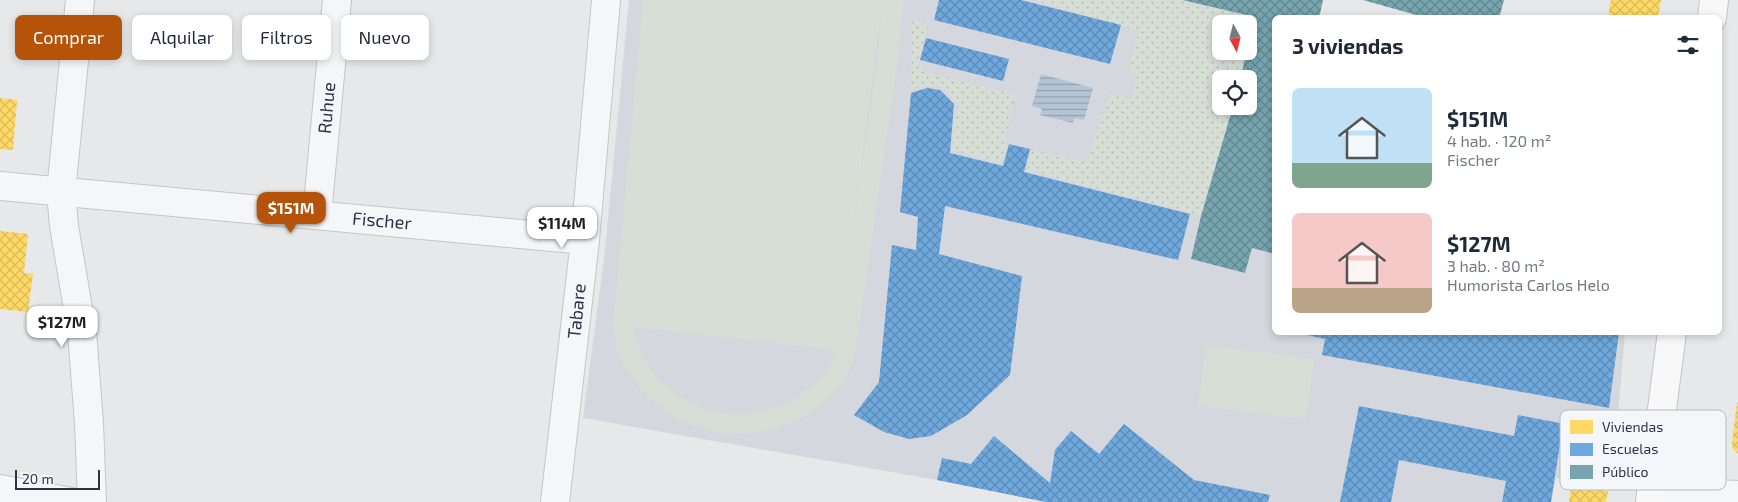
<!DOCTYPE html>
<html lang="es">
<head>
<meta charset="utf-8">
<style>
	:root { --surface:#fff; --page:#f6f6f7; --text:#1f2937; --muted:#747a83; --accent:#b45309 }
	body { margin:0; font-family:"Exo 2",sans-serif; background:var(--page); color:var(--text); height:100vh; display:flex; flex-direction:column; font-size:19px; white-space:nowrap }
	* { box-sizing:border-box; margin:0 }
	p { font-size:16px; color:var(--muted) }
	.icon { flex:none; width:28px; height:28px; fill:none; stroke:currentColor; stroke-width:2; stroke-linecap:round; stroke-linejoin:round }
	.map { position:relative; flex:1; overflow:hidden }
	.details { position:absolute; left:1272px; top:15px; width:450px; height:320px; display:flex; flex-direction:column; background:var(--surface); border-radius:8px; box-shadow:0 2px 8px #0003 }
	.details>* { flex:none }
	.banner { position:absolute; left:15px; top:15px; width:475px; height:45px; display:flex; gap:10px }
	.needle { width:32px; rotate:173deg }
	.tools { position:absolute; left:1212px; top:15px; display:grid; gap:10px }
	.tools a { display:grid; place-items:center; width:45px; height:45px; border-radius:8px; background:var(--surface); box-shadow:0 2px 8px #0003; font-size:25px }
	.scale { position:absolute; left:15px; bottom:12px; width:85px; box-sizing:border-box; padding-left:5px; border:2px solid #2b3445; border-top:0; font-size:14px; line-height:18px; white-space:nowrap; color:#2b3445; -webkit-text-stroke:4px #f4f6f9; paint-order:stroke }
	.price { position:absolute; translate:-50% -42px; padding:0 11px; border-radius:10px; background:#fff; color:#222; font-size:16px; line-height:32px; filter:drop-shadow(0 1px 2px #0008) }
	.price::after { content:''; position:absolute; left:50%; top:30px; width:15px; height:11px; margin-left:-8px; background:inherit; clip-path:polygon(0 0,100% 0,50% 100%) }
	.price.current { background:var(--accent); color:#fff }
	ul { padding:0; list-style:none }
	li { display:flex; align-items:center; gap:15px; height:125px; padding:0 20px }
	li span { display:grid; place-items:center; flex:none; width:140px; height:100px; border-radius:8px; color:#555 }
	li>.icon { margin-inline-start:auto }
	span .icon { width:60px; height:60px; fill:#fffc; stroke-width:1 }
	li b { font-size:21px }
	h2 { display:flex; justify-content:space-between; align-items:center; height:60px; padding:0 20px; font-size:21px }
	.chip { padding:0 18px; border-radius:8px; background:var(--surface); box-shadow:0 2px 8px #0003; font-size:18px; line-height:45px }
	.chip.current { background:var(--accent); color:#fff }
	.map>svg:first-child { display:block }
	.built { fill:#d4d7dd }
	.grass { fill:url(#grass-dots) }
	.pitch { fill:#d6ded6; fill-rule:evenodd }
	.water { fill:url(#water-rules) }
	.homes { fill:url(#homes-cross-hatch) }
	.schools { fill:url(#schools-cross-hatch) }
	.public { fill:url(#public-cross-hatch) }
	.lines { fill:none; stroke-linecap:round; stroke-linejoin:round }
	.minor-casing { stroke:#c4c6c8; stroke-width:30 }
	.major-casing { stroke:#c2c5c8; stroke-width:30 }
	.minor { stroke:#f5f6f7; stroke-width:28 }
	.major { stroke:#f8f8f8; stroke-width:28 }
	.labels { text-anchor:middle; stroke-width:5; stroke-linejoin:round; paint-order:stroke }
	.street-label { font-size:18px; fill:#2b3445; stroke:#f4f6f9 }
	.key { fill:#f4f6f9; stroke:#b8bcc3; stroke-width:1 }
	.key-label { font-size:14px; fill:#2b3445 }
</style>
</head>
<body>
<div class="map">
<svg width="1738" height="502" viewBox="0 0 1738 502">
	<defs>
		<pattern id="grass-dots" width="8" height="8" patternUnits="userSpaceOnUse" patternTransform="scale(1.25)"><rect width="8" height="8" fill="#d6ded6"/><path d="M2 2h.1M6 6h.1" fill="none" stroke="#b8bfb9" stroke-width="1.8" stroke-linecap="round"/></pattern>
		<pattern id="water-rules" width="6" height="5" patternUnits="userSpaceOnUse" patternTransform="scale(1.25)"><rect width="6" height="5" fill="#b4c4d5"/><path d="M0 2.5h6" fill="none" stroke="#93a0af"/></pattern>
		<pattern id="homes-cross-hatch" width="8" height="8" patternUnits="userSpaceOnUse" patternTransform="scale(1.25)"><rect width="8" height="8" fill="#ffd966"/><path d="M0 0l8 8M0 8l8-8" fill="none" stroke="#dbbb5a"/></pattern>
		<pattern id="schools-cross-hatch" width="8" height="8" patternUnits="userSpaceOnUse" patternTransform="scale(1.25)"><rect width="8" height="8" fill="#6fa8dc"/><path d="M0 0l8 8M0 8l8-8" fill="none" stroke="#5b8ab4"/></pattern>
		<pattern id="public-cross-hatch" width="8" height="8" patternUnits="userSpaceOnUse" patternTransform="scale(1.25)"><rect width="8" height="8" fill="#76a5af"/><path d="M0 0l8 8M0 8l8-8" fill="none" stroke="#618790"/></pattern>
	</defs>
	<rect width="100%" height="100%" fill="#e6e8ea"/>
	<!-- built -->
	<path class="built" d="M629,0h550l76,17 -6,26v-19h-28v27h26l-7,28h-19v27l-20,110 -10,43 54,14 7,-25 23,6v78l350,1 -13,152 -56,-7 -5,24h-506l-108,-22 -354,-62 22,-167z"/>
	<!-- grass -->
	<path class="grass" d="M1033,0h146l76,17 -6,26v-19h-28v27h26l-7,28h-19v27h12l-32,110 -174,-46 5,-20 55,12 22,-68 22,5 7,-25 -10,-4 11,-39z
		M912,20l16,4 -10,38 4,9 94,24 -12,47 3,2 -5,20 -50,-14 6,-46 -17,-17 -30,1z"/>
	<!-- pitch -->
	<path class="pitch" d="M643,0h261l-6,58 -43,297c-3,8 -6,17 -10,24 -10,15 -24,27 -39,36 -57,34 -133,20 -172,-35 -7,-9 -13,-19 -17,-30 -2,-7 -2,-15 -4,-22zM881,14l-3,42 -27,186zM633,327l203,23c-2,6 -4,12 -8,18 -8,13 -21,22 -34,30 -63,39 -147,3 -161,-71z
		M1206,345l108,14 -8,60 -108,-13z"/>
	<!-- water -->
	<path class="water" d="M1041,74l52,14 -9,32 -10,-2 -1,5 -33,-8 2,-6 -10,-3z"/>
	<!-- homes -->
	<path class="homes" d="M1611,0h50l-3,18h-50z
		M0,98l17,2 -4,50 -13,-1z
		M0,231l28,3 -4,39 9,1 -5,38 -28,-3z
		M1737,402l1,1v51l-5,-5 -1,-5z
		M1571,486l37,5 -2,11h-37z"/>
	<!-- schools -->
	<path class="schools" d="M939,0h82l100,25 -11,39 -176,-44z
		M926,38l83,21 -6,22 -83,-21z
		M927,88l13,2 14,14 -4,49 53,13 6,-22 21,5 -6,23 166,42 -12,46 -233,-54 -6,48 83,22 -12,99 -43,40 -36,21 -22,3 -25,-7 -30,-17 25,-33 13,-137 24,5 2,-33 -18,-5 11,-119z
		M1294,332h325l-10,76 -287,-53 3,-16z
		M1359,406l155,30 4,-21 58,11 -4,21 -12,-3 -9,58h-49l4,-21 -107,-21 -8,42h-51z
		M1124,424l70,56 76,15 -2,7h-222l-109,-22 5,-22 29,6 23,-28 56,47 5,-33 16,-19 28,23z"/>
	<!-- public -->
	<path class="public" d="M1182,0h141l-4,18h-44v236l-23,-6 -7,25 -54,-14 10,-43 32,-110h16v-27h-9l7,-28h2v-8l6,-26z
		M1363,0h141l-5,18h-72z"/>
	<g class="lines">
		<!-- minor casing -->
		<g class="minor-casing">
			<path id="minor" d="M80,0l-19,192 3,34 18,106 7,91 3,79
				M0,186l585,54
				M317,215l20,-215
				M0,489l71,13
				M1651,491l87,4
				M555,502l30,-262 21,-240"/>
		</g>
		<!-- major casing -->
		<g class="major-casing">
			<path id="major" d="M1712,18l2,-18
				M1650,502l22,-170"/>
		</g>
		<!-- minor -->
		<use href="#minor" class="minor"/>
		<!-- major -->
		<use href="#major" class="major"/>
	</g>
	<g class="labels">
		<!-- street labels -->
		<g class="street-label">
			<text transform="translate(327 108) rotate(-85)" y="6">Ruhue</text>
			<text transform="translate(382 221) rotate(5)" y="6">Fischer</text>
			<text transform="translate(577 311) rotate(-84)" y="6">Tabare</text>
		</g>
	</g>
	<!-- legend -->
	<rect x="1560" y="410" width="166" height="80" rx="8" class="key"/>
	<rect x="1570" y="420" width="23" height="14" fill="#ffd966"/>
	<rect x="1570" y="443" width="23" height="13" fill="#6fa8dc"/>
	<rect x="1570" y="465" width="23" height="14" fill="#76a5af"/>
	<g class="key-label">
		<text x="1602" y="432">Viviendas</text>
		<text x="1602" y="454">Escuelas</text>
		<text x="1602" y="477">Público</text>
	</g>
</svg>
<div class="tools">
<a><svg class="needle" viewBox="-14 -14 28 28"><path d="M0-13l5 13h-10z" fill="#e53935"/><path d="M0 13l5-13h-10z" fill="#747a83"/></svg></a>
<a><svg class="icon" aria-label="locate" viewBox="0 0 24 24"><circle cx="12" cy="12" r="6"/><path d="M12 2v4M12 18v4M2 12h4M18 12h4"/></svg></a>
</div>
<div class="scale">20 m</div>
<b class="price current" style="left:291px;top:234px">$151M</b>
<b class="price" style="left:562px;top:249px">$114M</b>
<b class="price" style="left:62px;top:348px">$127M</b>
<div class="banner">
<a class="chip current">Comprar</a>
<a class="chip">Alquilar</a>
<a class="chip">Filtros</a>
<a class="chip">Nuevo</a>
</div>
<section class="details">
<h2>3 viviendas<svg class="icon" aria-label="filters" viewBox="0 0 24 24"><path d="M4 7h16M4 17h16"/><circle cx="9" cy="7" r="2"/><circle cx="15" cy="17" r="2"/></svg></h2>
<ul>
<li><span style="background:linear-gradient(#bfe0f5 75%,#7fa58c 0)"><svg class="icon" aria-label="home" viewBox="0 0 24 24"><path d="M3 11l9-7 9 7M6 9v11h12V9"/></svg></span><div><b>$151M</b><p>4 hab. · 120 m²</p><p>Fischer</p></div></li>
<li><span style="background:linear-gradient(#f6c9c9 75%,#b9a48a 0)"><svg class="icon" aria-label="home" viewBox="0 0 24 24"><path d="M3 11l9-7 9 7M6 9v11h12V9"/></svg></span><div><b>$127M</b><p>3 hab. · 80 m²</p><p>Humorista Carlos Helo</p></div></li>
</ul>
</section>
</div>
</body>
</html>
